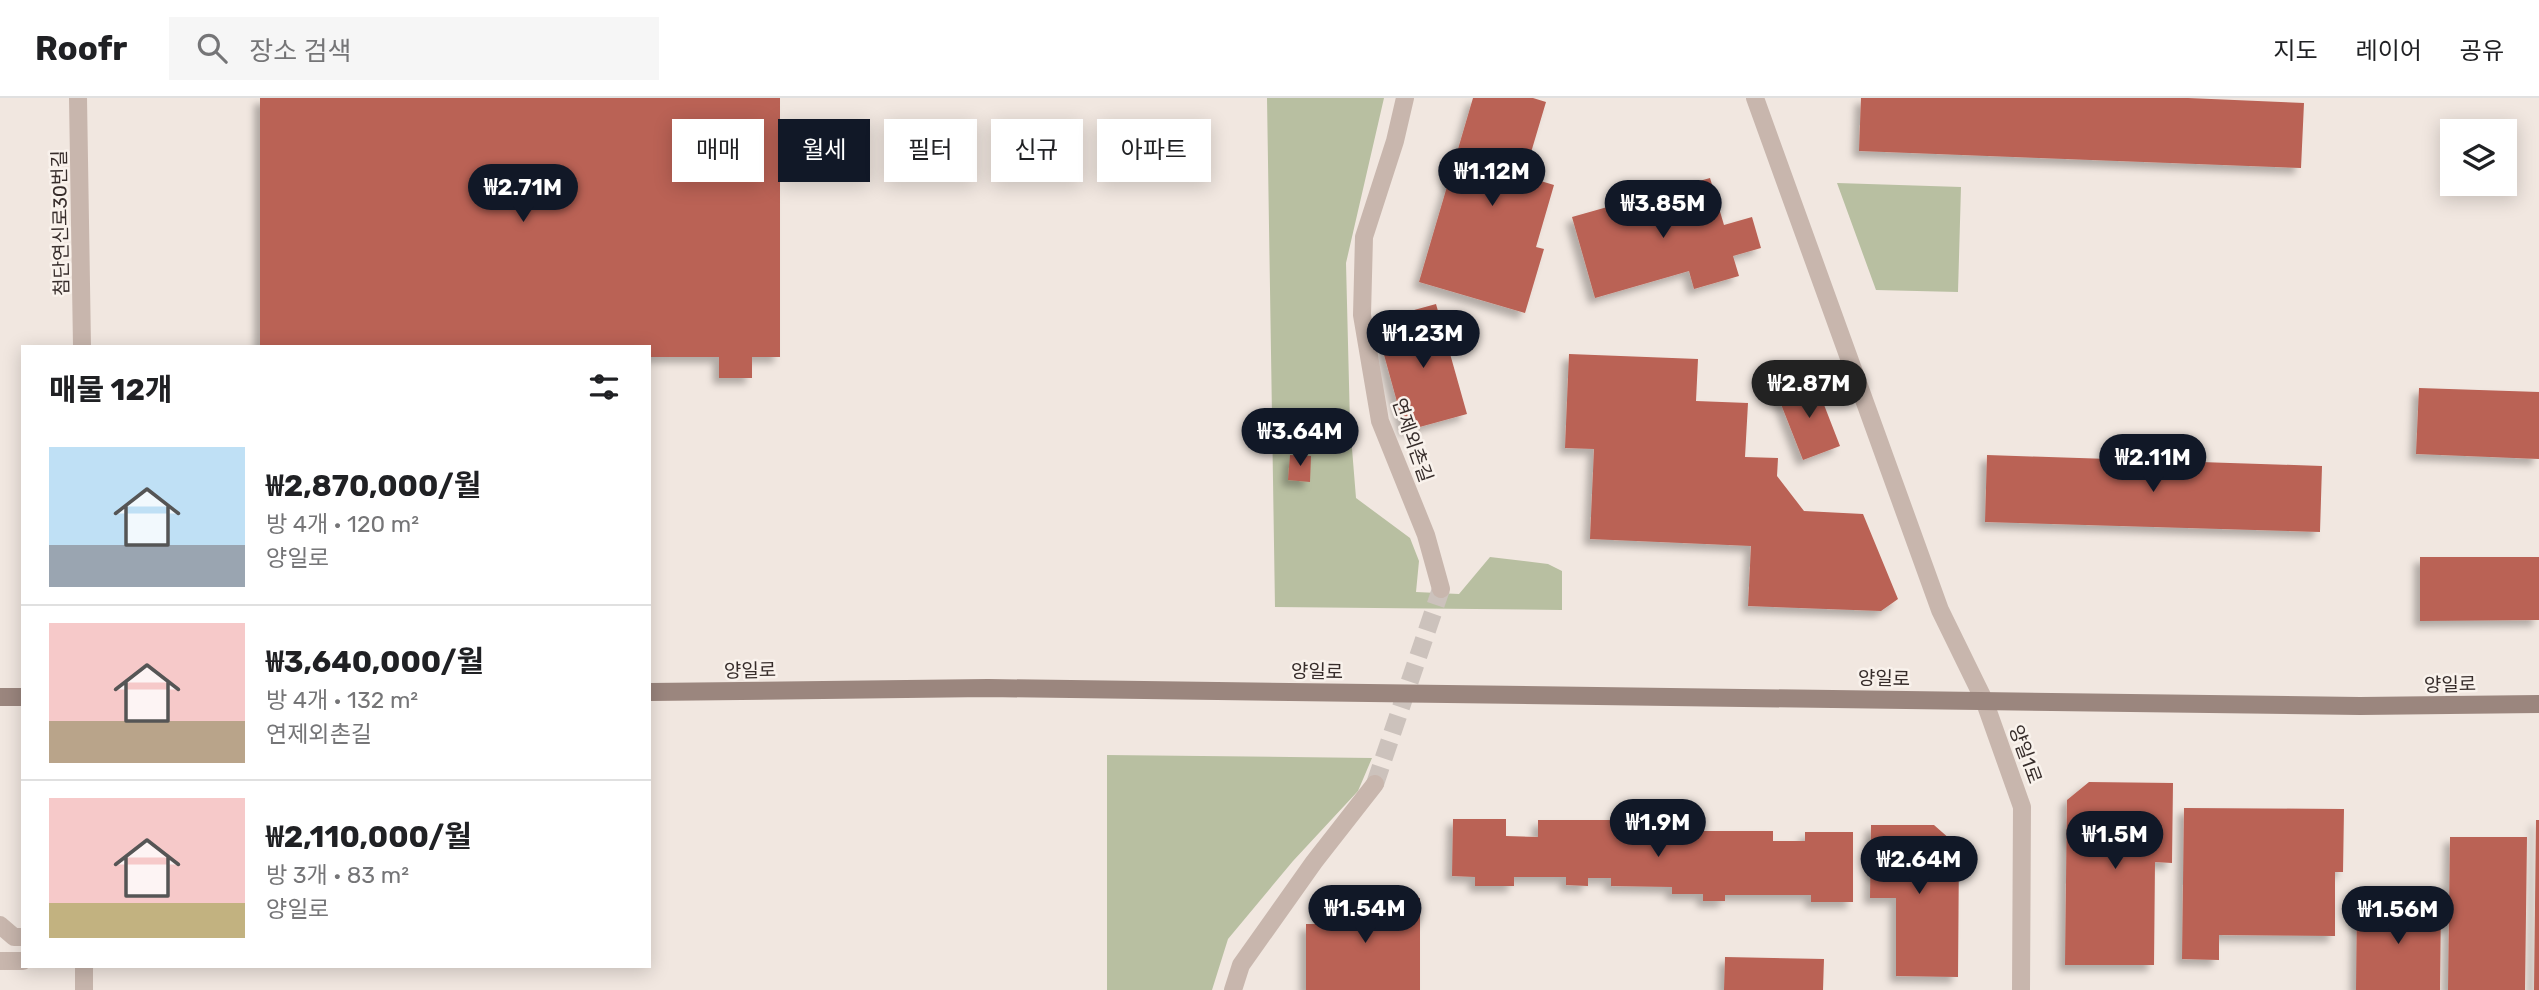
<!DOCTYPE html>
<html lang="ko">
<head>
<meta charset="utf-8">
<style>
	:root { --surface:#fff; --page:#f6f6f6; --text:#202124; --muted:#757577; --line:#e0e0e0; --accent:#111827 }
	body { margin:0; font-family:Rubik,"Noto Sans KR",sans-serif; background:var(--page); color:var(--text); height:100vh; display:flex; flex-direction:column; font-size:26px; white-space:nowrap }
	* { box-sizing:border-box; margin:0 }
	p { font-size:23px; color:var(--muted) }
	.icon { flex:none; width:38px; height:38px; fill:none; stroke:currentColor; stroke-width:2; stroke-linecap:round; stroke-linejoin:round }
	.map { position:relative; flex:1; overflow:hidden }
	.sheet { position:absolute; left:21px; top:247px; width:630px; height:623px; display:flex; flex-direction:column; background:var(--surface); border-radius:0px; box-shadow:0 4px 18px #0003 }
	.sheet>* { flex:none }
	.hud { position:absolute; left:672px; top:21px; width:665px; height:63px; display:flex; gap:14px }
	.fabs { position:absolute; left:2440px; top:21px; display:grid; gap:14px }
	.fabs a { display:grid; place-items:center; width:77px; height:77px; border-radius:0px; background:var(--surface); box-shadow:0 4px 18px #0003; font-size:35px }
	.price { position:absolute; translate:-50% -60px; padding:0 16px; border-radius:24px; background:var(--accent); color:#fff; font-size:23px; line-height:46px; filter:drop-shadow(0 2px 4px #0008) }
	.price::after { content:''; position:absolute; left:50%; top:42px; width:21px; height:16px; margin-left:-10px; background:inherit; clip-path:polygon(0 0,100% 0,50% 100%) }
	.price.on { background:#222; color:#fff }
	ul { padding:0; list-style:none }
	li { display:flex; align-items:center; gap:21px; height:175px; padding:0 28px }
	li+li { border-top:2px solid var(--line) }
	li span { display:grid; place-items:center; flex:none; width:196px; height:140px; border-radius:0px; color:#555 }
	li>.icon { margin-inline-start:auto }
	span .icon { width:84px; height:84px; fill:#fffc; stroke-width:1 }
	li b { font-size:30px }
	h2 { display:flex; justify-content:space-between; align-items:center; height:84px; padding:0 28px; font-size:30px }
	.tag { padding:0 24px; border-radius:0px; background:var(--surface); box-shadow:0 4px 18px #0003; font-size:24px; line-height:63px }
	.tag.on { background:var(--accent); color:#fff }
	header { display:flex; align-items:center; gap:42px; box-sizing:border-box; height:98px; padding:0 35px; background:var(--surface); border-bottom:2px solid var(--line) }
	header strong { font-size:33px }
	nav { display:flex; gap:38px; margin-inline-start:auto; font-size:24px }
	.search { width:490px; height:63px; background:var(--page); display:flex; align-items:center; gap:18px; box-sizing:border-box; padding:0 24px; border-radius:0px; color:var(--muted); font-size:26px }
	.map>svg:first-child { display:block }
	.green { fill:#b8bfa1 }
	.building { fill:#ba6255; filter:url(#shadow) }
	.lines { fill:none; stroke-linecap:round; stroke-linejoin:round }
	.minor-tunnel { stroke:#ccc2bc; stroke-width:18; stroke-dasharray:18 9; stroke-linecap:butt }
	.service { stroke:#c8b6ad; stroke-width:18 }
	.minor { stroke:#c8b6ad; stroke-width:18 }
	.secondary { stroke:#9b867e; stroke-width:18 }
	.labels { text-anchor:middle; stroke-width:5; stroke-linejoin:round; paint-order:stroke }
	.street-label { font-size:19px; fill:#372d2b; stroke:#f9f2ec }
</style>
</head>
<body>
<header>
<strong>Roofr</strong>
<div class="search"><svg class="icon" aria-label="search" viewBox="0 0 24 24"><circle cx="10" cy="10" r="6"/><path d="M15 15l6 6"/></svg>장소 검색</div>
<nav><a>지도</a><a>레이어</a><a>공유</a></nav>
</header>
<div class="map">
<svg width="2539" height="892" viewBox="0 0 2539 892">
	<defs>
		<filter id="shadow"><feDropShadow dx="-6" dy="6" stdDeviation="3.5" flood-color="#0004"/></filter>
	</defs>
	<rect width="100%" height="100%" fill="#f1e7e0"/>
	<!-- green -->
	<path class="green" d="M1267,0h117l-38,165 4,161 6,74 54,40 9,23 -3,31 43,2 31,-37 58,7 14,7v39l-287,-3z
		M1837,85l124,4 -3,105 -82,-2z
		M1107,657l265,3 -14,33 -65,70 -65,78 -16,51h-105z"/>
	<!-- building -->
	<path class="building" d="M260,0h520v259h-28v21h-33v-21h-70v-11h-389z
		M1473,0h60l13,4 -22,74 30,9 -18,62 8,2 -19,64 -106,-31z
		M1861,0h327l116,5 -3,65 -442,-17z
		M1710,80l14,47 28,-8 9,31 -28,8 6,20 -45,13 -5,-18 -94,27 -23,-81z
		M1436,206l31,110 -62,17 -22,-80 12,-4 -5,-18 10,-2 -4,-12z
		M1569,256l129,5 -2,42 52,2 -3,54 33,1 -1,18 27,35 59,3 35,85 -17,12 -133,-5 3,-60 -161,-7 4,-90 -29,-1z
		M1814,281l26,67 -37,14 -26,-66z
		M2419,290l120,4v67l-123,-5z
		M1290,357l21,1 -1,26 -22,-2z
		M1987,357l335,11 -2,66 -335,-10z
		M2420,459h119v63l-119,1z
		M2089,684l84,1 -1,80 -17,-1 -1,103h-89l2,-165z
		M2184,710l160,1 -1,63h-8v64l-116,-1v25l-37,-1z
		M1453,721h53v17l32,1v-17h100v24h28v-13h107v10h32v-9h48v70h-42v-7h-86v6h-22v-7h-31v-7l-61,-1v-8h-23v8l-22,-1v-8h-52v9h-39v-9l-23,-1z
		M2536,722h3v170h-5z
		M1871,727h63l25,22 -1,130 -62,-1v-78h-26z
		M2450,739h77l-2,153h-77z
		M1322,799l98,1v92h-114v-66h15z
		M2357,804l84,1 -1,87h-84z
		M1725,859l99,2 -1,31h-99z"/>
	<g class="lines">
		<!-- minor-tunnel -->
		<path class="minor-tunnel" d="M1375,686l66,-195"/>
		<!-- service -->
		<path class="service" d="M0,827l14,12h9
			M0,863h23"/>
		<!-- minor -->
		<path class="minor" d="M78,0l4,248
			M1405,0l-10,43 -31,96 -2,78 18,106 46,114 15,54
			M1755,0l185,512 44,90 38,107 -1,183
			M84,892v-24
			M1233,892l8,-25 73,-103 61,-78"/>
		<!-- secondary -->
		<path class="secondary" d="M649,594l339,-4 1372,18 179,-2
			M0,599h23"/>
	</g>
	<g class="labels">
		<!-- street labels -->
		<g class="street-label">
			<text transform="translate(60 125) rotate(-91)" y="7">첨단연신로30번길</text>
			<text transform="translate(1413 342) rotate(71)" y="7">연제외촌길</text>
			<text transform="translate(750 572) rotate(-1)" y="7">양일로</text>
			<text transform="translate(1317 573) rotate(1)" y="7">양일로</text>
			<text transform="translate(1884 580) rotate(1)" y="7">양일로</text>
			<text transform="translate(2450 586) rotate(-1)" y="7">양일로</text>
			<text transform="translate(2026 656) rotate(70)" y="7">양일1로</text>
		</g>
	</g>
</svg>
<div class="fabs">
<a><svg class="icon" aria-label="layers" viewBox="0 0 24 24"><path d="M12 4l9 5-9 5-9-5zM3 14l9 5 9-5"/></svg></a>
</div>
<b class="price" style="left:1492px;top:110px">₩1.12M</b>
<b class="price" style="left:523px;top:126px">₩2.71M</b>
<b class="price" style="left:1663px;top:142px">₩3.85M</b>
<b class="price" style="left:1423px;top:272px">₩1.23M</b>
<b class="price on" style="left:1809px;top:322px">₩2.87M</b>
<b class="price" style="left:1300px;top:370px">₩3.64M</b>
<b class="price" style="left:2153px;top:396px">₩2.11M</b>
<b class="price" style="left:1658px;top:761px">₩1.9M</b>
<b class="price" style="left:2115px;top:773px">₩1.5M</b>
<b class="price" style="left:1919px;top:798px">₩2.64M</b>
<b class="price" style="left:1365px;top:847px">₩1.54M</b>
<b class="price" style="left:2398px;top:848px">₩1.56M</b>
<div class="hud">
<a class="tag">매매</a>
<a class="tag on">월세</a>
<a class="tag">필터</a>
<a class="tag">신규</a>
<a class="tag">아파트</a>
</div>
<section class="sheet">
<h2>매물 12개<svg class="icon" aria-label="filters" viewBox="0 0 24 24"><path d="M4 7h16M4 17h16"/><circle cx="9" cy="7" r="2"/><circle cx="15" cy="17" r="2"/></svg></h2>
<ul>
<li><span style="background:linear-gradient(#bfe0f5 70%,#9aa5b1 0)"><svg class="icon" aria-label="home" viewBox="0 0 24 24"><path d="M3 11l9-7 9 7M6 9v11h12V9"/></svg></span><div><b>₩2,870,000/월</b><p>방 4개 · 120 m²</p><p>양일로</p></div></li>
<li><span style="background:linear-gradient(#f6c9c9 70%,#b9a48a 0)"><svg class="icon" aria-label="home" viewBox="0 0 24 24"><path d="M3 11l9-7 9 7M6 9v11h12V9"/></svg></span><div><b>₩3,640,000/월</b><p>방 4개 · 132 m²</p><p>연제외촌길</p></div></li>
<li><span style="background:linear-gradient(#f6c9c9 75%,#c2b280 0)"><svg class="icon" aria-label="home" viewBox="0 0 24 24"><path d="M3 11l9-7 9 7M6 9v11h12V9"/></svg></span><div><b>₩2,110,000/월</b><p>방 3개 · 83 m²</p><p>양일로</p></div></li>
</ul>
</section>
</div>
</body>
</html>
